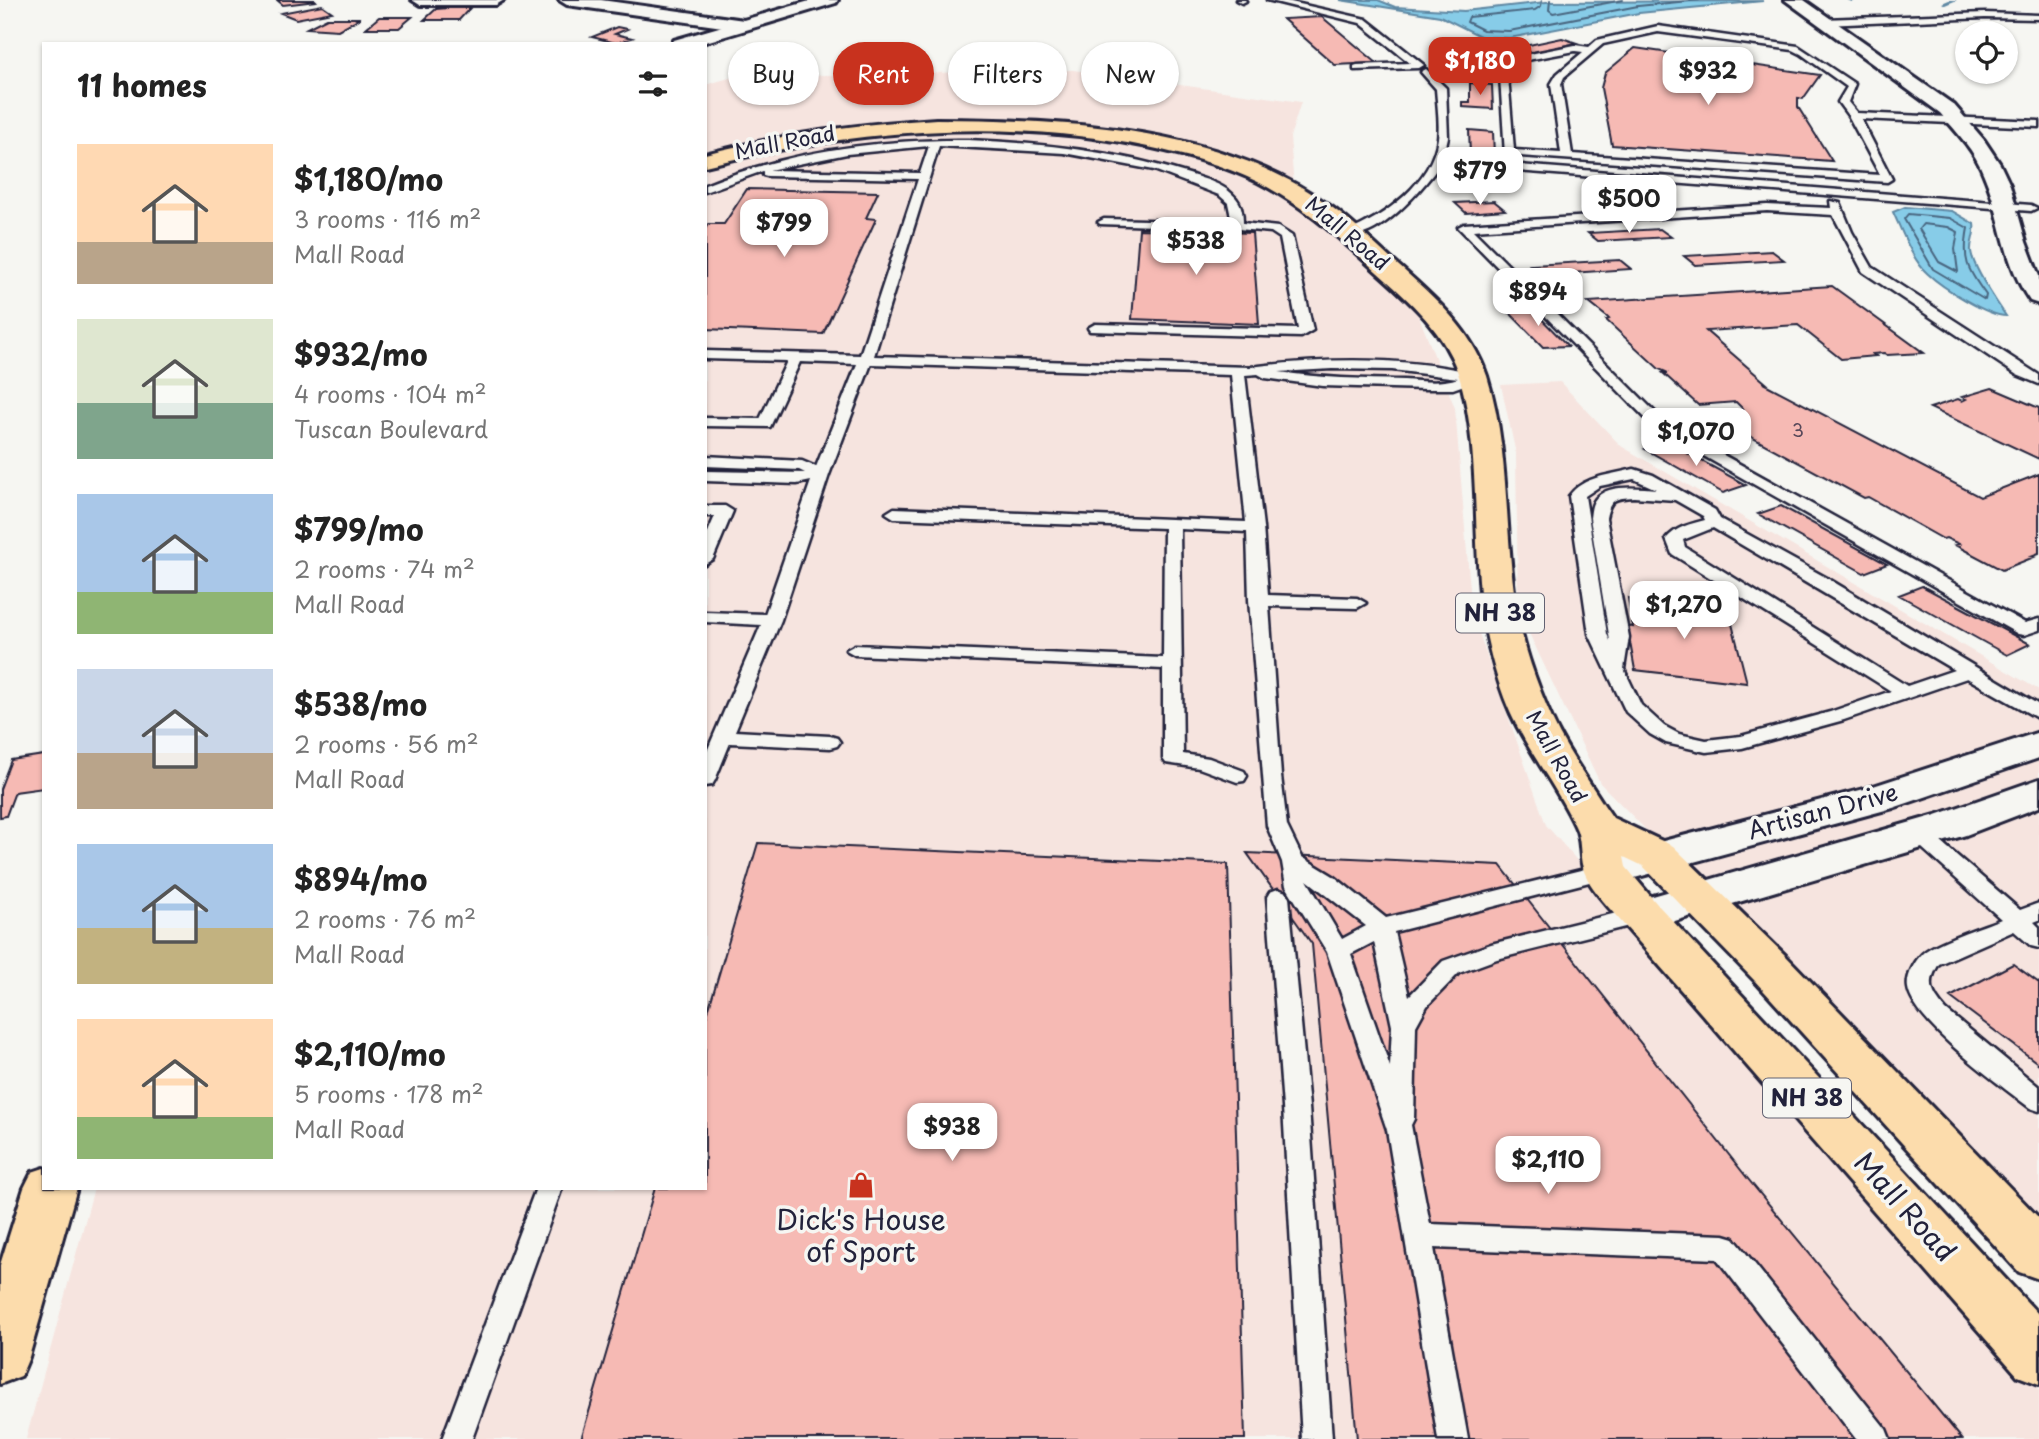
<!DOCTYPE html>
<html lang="en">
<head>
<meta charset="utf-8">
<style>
	:root { --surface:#fff; --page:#f2f2f2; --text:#222; --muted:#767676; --accent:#c8321e }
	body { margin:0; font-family:"Playpen Sans",sans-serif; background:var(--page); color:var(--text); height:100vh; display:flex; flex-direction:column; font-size:26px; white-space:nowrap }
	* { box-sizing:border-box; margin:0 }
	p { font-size:23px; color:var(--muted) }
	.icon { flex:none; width:38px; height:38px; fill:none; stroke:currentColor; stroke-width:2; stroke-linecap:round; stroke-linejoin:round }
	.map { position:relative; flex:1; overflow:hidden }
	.side { position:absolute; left:42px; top:42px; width:665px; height:1148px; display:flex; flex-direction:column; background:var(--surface); border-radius:0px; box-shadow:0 2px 5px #0004 }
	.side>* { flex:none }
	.top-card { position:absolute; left:728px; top:42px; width:665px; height:63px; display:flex; gap:14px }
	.fabs { position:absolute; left:1955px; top:21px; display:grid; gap:14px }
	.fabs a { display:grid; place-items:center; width:63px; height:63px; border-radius:50%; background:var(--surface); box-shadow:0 2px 5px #0004; font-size:35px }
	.price { position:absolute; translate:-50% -60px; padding:0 16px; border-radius:14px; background:#fff; color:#222; font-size:23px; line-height:46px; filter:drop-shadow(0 2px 4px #0008) }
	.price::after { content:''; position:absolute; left:50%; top:42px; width:21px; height:16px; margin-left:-10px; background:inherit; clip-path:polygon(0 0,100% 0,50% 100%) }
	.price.on { background:var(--accent); color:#fff }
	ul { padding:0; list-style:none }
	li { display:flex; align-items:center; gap:21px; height:175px; padding:0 35px }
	li span { display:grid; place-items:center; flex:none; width:196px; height:140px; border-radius:0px; color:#555 }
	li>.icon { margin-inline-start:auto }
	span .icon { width:84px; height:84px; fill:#fffc; stroke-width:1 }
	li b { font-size:30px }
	h2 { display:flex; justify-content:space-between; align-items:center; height:84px; padding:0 35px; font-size:30px }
	.pill { padding:0 24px; border-radius:32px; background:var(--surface); box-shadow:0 2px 5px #0004; font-size:24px; line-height:63px }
	.pill.on { background:var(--accent); color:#fff }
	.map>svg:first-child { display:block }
	.built { fill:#f6e4df }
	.water { fill:#87cce8; stroke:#5f88a3; stroke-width:2 }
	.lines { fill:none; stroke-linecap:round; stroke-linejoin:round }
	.shore { stroke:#4a6680; stroke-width:2 }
	.stream { fill:#5f88a3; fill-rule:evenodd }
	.building { fill:#f6bab4; stroke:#22223b; stroke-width:2 }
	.service-casing { stroke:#22223b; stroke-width:5 }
	.minor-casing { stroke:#22223b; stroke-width:6 }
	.secondary-casing { stroke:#22223b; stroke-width:6 }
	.primary-casing { stroke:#22223b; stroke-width:6 }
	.service { fill:#f6f6f2; fill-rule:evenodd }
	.minor { fill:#f6f6f2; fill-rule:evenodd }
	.secondary { fill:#f6f6f2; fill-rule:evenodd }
	.primary { fill:#fcdcac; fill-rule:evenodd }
	.labels { text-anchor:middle; stroke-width:7; stroke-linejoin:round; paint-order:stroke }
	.far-number-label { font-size:18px; fill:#574859 }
	.far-street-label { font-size:21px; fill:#22223b; stroke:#f6f6f2 }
	.shield { fill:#f6f6f2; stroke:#626272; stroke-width:2 }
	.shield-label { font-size:23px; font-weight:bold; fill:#22223b }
	.street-label { font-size:24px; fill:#22223b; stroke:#f6f6f2 }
	.near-street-label { font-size:28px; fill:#22223b; stroke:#f6f6f2 }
	.near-poi-label { font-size:28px; fill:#22223b; stroke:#f6f6f2 }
</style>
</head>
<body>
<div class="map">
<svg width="2039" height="1439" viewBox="0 0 2039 1439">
	<rect width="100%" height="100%" fill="#f6f6f2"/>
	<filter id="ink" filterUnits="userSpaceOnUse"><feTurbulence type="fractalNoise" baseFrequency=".0143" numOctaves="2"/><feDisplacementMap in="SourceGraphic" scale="14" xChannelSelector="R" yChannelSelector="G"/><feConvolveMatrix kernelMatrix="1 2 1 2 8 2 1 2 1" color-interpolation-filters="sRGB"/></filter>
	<g filter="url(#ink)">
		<!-- built -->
		<path class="built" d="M1073,70l228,32 -11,35 5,63 121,109 39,99 17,205 74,212 493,563v51h-2013l68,-251h611v-1103l28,-8z
			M1560,382l61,64 418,244v541l-439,-448 -82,-173 -2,-156 -15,-69z"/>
		<!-- water -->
		<path class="water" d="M1340,0h38l17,7 69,4 82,-9 217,-1 -124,12 -129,25 -28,-1 -42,-21z
			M1905,207l47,4 22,13c2,10 -4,18 -3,27 2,17 25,50 35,65 -19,0 -64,-29 -78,-42 -16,-14 -26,-43 -35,-62z"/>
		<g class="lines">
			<!-- shore -->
			<path class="shore" d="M1542,0l-1,6 -6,4 -66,7 -2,5 16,8 26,1 129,-25 61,-6
				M1550,0l-1,10 4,3 70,-13
				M1908,214l42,4 18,10c-6,32 -1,41 18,67l-1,5 -52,-31 -29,-50z
				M1923,224l25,3 10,5 -3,17 3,23 -19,-10 -20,-33z"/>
			<!-- stream -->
			<path class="stream" d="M1847,0h8l-3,2z
				M1949,0h8l-12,5 -3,-2z"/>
		</g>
		<!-- building -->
		<path class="building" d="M277,0h38l1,1 -33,4z
			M322,5l10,7 -36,7 -15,-6z
			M448,8h22l-11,12h-35l12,-11z
			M379,17h33l-13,11h-33z
			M1322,17l55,46 -42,2 -52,-46z
			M327,18h33l-22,12 -31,-2z
			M617,27l10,2 -12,5 17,4 -16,5 -24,-6z
			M1562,38l15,5 -51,11 -16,-5z
			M1635,48l185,27 -17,24 -5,-1v9l34,54 -220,-16 -11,-57 4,-15z
			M1470,83l22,2 1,24 -31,-2v-5h8z
			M1469,130l24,2 1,23 -24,-2z
			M747,189l131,3 -12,26 10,1 -53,115 -118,-5v-100l3,-5h16z
			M1494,201l11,9 -39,3 -11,-10z
			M1139,229l113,4 7,91 -127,-5z
			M1660,229l11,8 -73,4 -10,-8z
			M1772,251l12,9 -89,5 -11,-9z
			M1620,260l11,9 -91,6 -10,-10z
			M1832,286l92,67 -37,2 -3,-2 -11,1 3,2 -35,3 -43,-34 -92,6 60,52h-3l217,114 59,-23v79l-8,3 3,1 -32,13 -47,-25 4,-1 -13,-6 -3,1 -75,-42 -4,1 -148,-80 28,-8 -8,-8 -38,3 -35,-32h5l-9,-4 -53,-49 3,-1 -2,-2 -19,-15z
			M1532,309l36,37 -25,1 -35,-36z
			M1992,388l47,20v51l-109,-51 28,-9 4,2 4,-2 -4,-2z
			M1667,442l79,43 -23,8 -78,-44z
			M1781,506l106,58 -23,9 -106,-59z
			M1922,586l108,58 -23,11 -108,-60z
			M1628,598l100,10 19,75 -112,-13 -8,-44 6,1z
			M44,755v33l-29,4 -9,24 -6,1v-28l11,-29z
			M758,843l470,21 17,575h-664l74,-251h50v-167z
			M1247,853l253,12 248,314 214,260h-605l-45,-495z
			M2013,964l26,19v81l-89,-67z"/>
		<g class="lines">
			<!-- service casing -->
			<g class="service-casing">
				<path id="service" d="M1236,0h9l1,1 -4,2z
					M1267,0h15l84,19 58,46 -5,3 -65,2v-4l3,-1 53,-2 -50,-40z
					M1985,13l54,2v4l-54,-1 -161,7 -4,-3 4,-3z
					M1658,26l140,20 57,38 -7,18 9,11 182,8v6l-178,-8 31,60 -5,3 -382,-27 -6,-95 76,-15 14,2 8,-7zM1658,32l135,18 8,4 46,33 -9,15 11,15 31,58 -308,-21 -11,-70 3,-7 39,-33zM1575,51l8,1 -26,22 -6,10 10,69 -47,-3 -7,-86z
					M1426,69l20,19 2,49 -5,22 588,46 6,3 -6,3 -591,-46c-18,24 -61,76 -94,71v-4c39,-15 86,-50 92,-94 2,-16 -1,-34 -2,-49l-15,-17z
					M968,140c75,3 148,11 221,34 15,5 36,10 47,24 6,7 7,16 7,25l35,4 14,9 21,94 -12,7 -211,-6 -2,-3 7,-4 203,5 -18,-91 -9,-6 -33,-3 -138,-5 -2,-2 6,-3 128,3 -4,-19 -9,-8 -65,-25 -90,-17 -125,-7 -65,210 376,11c75,-9 154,-11 228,7v6l-25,9h-27l-103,-3 -58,-8 -7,-4 -13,1 18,152 5,68 89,3 9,5 -9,5 -88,-2 12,170 6,50 15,31 33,20 51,41 219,-54 8,2 3,5 -3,5 -219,56 15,64 34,-35 48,-17 150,-37 8,2 3,6 -3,6 -152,38 -38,14 -32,33 -11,20 -2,93 -3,6 19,99 294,11 10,3 152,191 4,10h-34l-139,-180 -283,-11 34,191h-30l-51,-309 -60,-178 -41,-66 -4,-24 -15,-36 -18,-226 -2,-68 -67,-3 3,225 26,4 35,13 3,5 -3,5 -7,1 -38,-14 -33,-5 -3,-4v-90l-308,-14 -9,-5 9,-5 308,13 1,-130 -270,-10 -8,-5 8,-5 352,14 -15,-147 -360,-11 -42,111 -48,145 -46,111 95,5 7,2 3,4 -3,4 -7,2 -100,-5 -15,37 -3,5 -7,1v-30l56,-131 -56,-3v-10l60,2 46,-133 -14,3 -92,-3v-10l100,2 -6,-3 -94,-4v-10l97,5 14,6 41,-103 -57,-2 -30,65 -65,-1v-8l55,1 27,-58 -82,-2v-8l155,4 58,-176 -151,-3 -4,-1v-4l-58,21v-7c84,-34 173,-46 263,-45zM929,146l-9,27 -151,-3 78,-16zM1332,369l60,1 66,8c-16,6 -37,3 -54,2 -42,-1 -83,-2 -125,-8zM1307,880l59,46 -24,13zM1374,942l18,84 -2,41 -39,-113z
					M1830,201l10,2 12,29 20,35 167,108v9l-22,-9 -154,-103 -30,-57 -66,-4 -294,19 193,193 359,200 14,-4v11l-15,5 -6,-1 -362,-205 -198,-202 6,-3 303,-19 64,3z
					M1634,469l19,6 62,35 5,9 107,59 212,127v14l-72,-41 -123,42 -102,28 -36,4 -40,-9 -16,-9 -24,-22 -37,-78 -20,-138c14,-20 42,-21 65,-27zM1634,479l22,10c-17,-1 -51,-6 -62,12 -3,5 -3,11 -4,17l20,123 -3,-7 -22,-138 15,-10zM1634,497l41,3 28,16 2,4c-15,4 -29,7 -39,19l6,15 219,137 -61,21 -89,24 -35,4 -27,-6 -15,-8 -23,-21 -17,-36 5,-32 -23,-119c4,-19 9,-20 28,-21zM1713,528l241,142 -47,16 -222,-139 -2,-7z
					M705,506h20l8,5 -20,48 -8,5v-25l10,-23h-10z
					M1919,827l7,2 94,81 19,-7v17l-5,2 5,5v21l-8,-2 -17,-15 -75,33c-13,20 -7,30 7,46l93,77v24l-9,-3c-28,-22 -117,-85 -122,-120 -2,-11 6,-26 14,-34 10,-11 62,-28 79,-35l-89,-80 -4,-5 4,-5z
					M1278,889l8,3 3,5 20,210 23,332h-30l-19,-332 -16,-210 3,-5z
					M536,1188h26l-90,251h-30z"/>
			</g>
			<!-- minor casing -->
			<g class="minor-casing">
				<path id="minor" d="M412,0h92l-8,5h-76z
					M559,0h42l143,20 8,5 -8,5 -177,-25z"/>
			</g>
			<!-- secondary casing -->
			<g class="secondary-casing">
				<path id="secondary" d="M813,0h25l-2,3 -137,41h-28l3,-4z
					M1785,0h19l150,105 30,35 16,24 10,21 16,57 13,34v28l-9,-3c-28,-41 -27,-82 -46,-126 -9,-24 -27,-43 -44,-62z
					M2039,732v26l-146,50 -288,78 -15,-4 -7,-11 7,-11 274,-71z
					M2039,779v28l-73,28 -325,96 -16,-5 -6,-11 6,-11 311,-89z"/>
			</g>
			<!-- primary casing -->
			<g class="primary-casing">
				<path id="primary" d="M936,119c131,1 287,7 397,89 23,17 44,39 66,58 35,31 73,64 88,110 23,74 17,154 29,229 6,39 21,80 37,116 13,29 34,57 51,84l9,13 60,28 113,110 253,262v61l-20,-7 -265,-292 -111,-114 -19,-9 2,10 31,37 382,411v69l-21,-8 -393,-450c-13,-16 -36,-37 -42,-58 -4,-13 -1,-29 -8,-42 -16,-34 -40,-66 -58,-100 -18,-33 -32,-87 -36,-124 -8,-72 -1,-161 -23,-229 -16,-47 -56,-78 -91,-110 -34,-31 -68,-60 -109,-81 -34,-17 -73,-27 -110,-35 -149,-30 -296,-17 -443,19v-12c78,-20 151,-30 231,-35z
					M44,1168v20h33l-48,169 -8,19 -21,8v-119l24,-77 8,-16z"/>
			</g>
			<!-- service -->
			<use href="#service" class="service"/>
			<!-- minor -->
			<use href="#minor" class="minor"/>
			<!-- secondary -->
			<use href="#secondary" class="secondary"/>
			<!-- primary -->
			<use href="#primary" class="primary"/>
		</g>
	</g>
	<!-- icons -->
	<defs>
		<g id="shop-bare" transform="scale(2.1)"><path d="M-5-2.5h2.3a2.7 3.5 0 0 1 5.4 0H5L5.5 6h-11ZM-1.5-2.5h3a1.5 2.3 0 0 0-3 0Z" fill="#c8321e" stroke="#f6f6f2" stroke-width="2.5" paint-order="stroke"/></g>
	</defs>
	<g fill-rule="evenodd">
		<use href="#shop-bare" x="861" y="1185"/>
	</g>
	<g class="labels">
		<!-- far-number labels -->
		<g class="far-number-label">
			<text x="1798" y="437">3</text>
		</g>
		<!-- far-street labels -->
		<g class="far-street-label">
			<text transform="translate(785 143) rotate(-11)" y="7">Mall Road</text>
			<text transform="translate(1347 234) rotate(40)" y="7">Mall Road</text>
			<text transform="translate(1556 757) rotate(61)" y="7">Mall Road</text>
		</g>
		<!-- shield labels -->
		<g class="shield">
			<rect x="1456" y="593.5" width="88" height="39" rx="5"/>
			<rect x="1763" y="1078.5" width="88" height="39" rx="5"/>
		</g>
		<g class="shield-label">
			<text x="1500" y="621">NH 38</text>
			<text x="1807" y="1106">NH 38</text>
		</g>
		<!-- street labels -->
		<g class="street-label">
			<text transform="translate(1823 812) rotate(-15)" y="8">Artisan Drive</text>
		</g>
		<!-- near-street labels -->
		<g class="near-street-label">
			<text transform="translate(1905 1207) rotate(48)" y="10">Mall Road</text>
		</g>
		<!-- near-poi labels -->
		<g class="near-poi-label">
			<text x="861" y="1230">Dick's House<tspan x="861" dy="32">of Sport</tspan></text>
		</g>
	</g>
</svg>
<div class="fabs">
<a><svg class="icon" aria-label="locate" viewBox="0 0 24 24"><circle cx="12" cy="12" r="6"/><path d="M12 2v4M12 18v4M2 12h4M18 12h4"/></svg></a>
</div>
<b class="price on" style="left:1480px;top:97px">$1,180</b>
<b class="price" style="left:1708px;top:107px">$932</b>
<b class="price" style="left:1480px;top:207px">$779</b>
<b class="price" style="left:1629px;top:235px">$500</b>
<b class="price" style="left:784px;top:259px">$799</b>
<b class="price" style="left:1196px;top:277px">$538</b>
<b class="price" style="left:1538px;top:328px">$894</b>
<b class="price" style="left:1696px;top:468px">$1,070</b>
<b class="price" style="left:1684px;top:641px">$1,270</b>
<b class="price" style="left:952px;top:1163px">$938</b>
<b class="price" style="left:1548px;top:1196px">$2,110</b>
<div class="top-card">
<a class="pill">Buy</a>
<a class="pill on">Rent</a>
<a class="pill">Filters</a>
<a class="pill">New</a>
</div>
<section class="side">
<h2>11 homes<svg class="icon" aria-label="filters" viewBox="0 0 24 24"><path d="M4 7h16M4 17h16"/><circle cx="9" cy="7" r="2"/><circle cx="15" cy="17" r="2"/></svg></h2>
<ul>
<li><span style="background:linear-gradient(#ffd9b3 70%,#b9a48a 0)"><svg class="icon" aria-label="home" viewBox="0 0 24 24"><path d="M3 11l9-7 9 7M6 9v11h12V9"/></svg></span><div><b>$1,180/mo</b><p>3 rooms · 116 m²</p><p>Mall Road</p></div></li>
<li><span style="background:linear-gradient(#dfe7d0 60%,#7fa58c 0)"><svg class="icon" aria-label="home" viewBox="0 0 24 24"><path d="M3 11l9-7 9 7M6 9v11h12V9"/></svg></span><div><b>$932/mo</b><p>4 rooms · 104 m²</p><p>Tuscan Boulevard</p></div></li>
<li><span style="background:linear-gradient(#a9c7e8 70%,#8fb573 0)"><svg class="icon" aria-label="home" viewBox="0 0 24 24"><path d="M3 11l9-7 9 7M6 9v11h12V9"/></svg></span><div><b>$799/mo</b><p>2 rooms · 74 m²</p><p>Mall Road</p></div></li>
<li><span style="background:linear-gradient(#c9d6e8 60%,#b9a48a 0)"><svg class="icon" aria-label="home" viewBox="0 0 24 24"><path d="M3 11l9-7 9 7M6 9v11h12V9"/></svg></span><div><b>$538/mo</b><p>2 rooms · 56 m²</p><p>Mall Road</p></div></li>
<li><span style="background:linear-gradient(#a9c7e8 60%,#c2b280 0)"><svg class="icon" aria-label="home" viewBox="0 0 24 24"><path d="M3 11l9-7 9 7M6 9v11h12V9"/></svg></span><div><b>$894/mo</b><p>2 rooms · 76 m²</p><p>Mall Road</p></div></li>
<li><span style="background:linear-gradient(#ffd9b3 70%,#8fb573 0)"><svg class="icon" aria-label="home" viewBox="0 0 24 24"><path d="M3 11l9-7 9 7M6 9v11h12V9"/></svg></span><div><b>$2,110/mo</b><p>5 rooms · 178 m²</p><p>Mall Road</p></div></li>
</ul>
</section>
</div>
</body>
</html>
